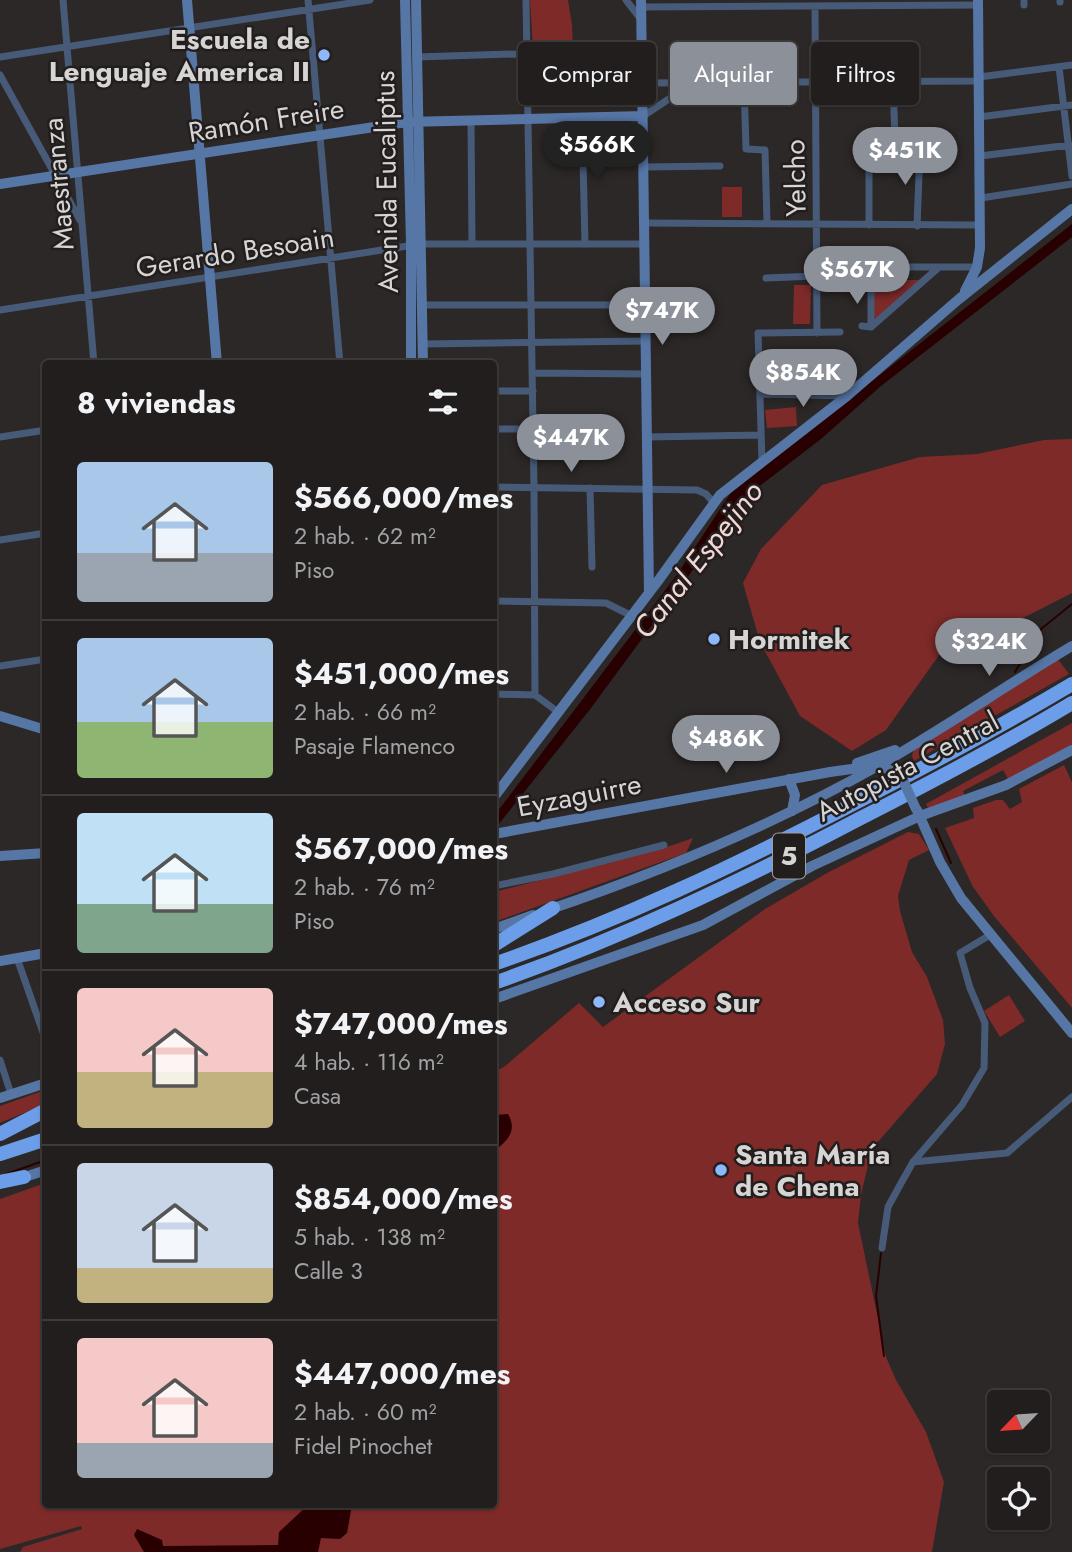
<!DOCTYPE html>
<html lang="es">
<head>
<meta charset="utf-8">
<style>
	:root { --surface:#211e1d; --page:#2d2b2a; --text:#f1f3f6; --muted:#a2a2a4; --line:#3e3c3b; --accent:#8c9099 }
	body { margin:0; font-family:Jost,sans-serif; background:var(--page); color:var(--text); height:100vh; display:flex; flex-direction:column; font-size:26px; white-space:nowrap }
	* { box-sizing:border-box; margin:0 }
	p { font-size:23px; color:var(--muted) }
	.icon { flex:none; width:38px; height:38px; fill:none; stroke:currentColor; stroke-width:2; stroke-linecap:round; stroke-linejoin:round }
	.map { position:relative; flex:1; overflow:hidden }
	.panel { position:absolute; left:42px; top:360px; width:455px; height:1148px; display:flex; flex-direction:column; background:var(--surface); border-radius:7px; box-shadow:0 2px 5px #0004,0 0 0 2px var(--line) }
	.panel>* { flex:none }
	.banner { position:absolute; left:518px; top:42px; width:448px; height:63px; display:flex; gap:14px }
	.needle { width:46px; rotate:245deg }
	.tools { position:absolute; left:987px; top:1390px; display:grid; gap:14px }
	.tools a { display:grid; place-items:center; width:63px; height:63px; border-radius:7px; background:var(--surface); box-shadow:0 2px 5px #0004,0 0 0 2px var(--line); font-size:35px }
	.price { position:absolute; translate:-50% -60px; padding:0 16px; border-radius:24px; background:var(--accent); color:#fff; font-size:23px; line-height:46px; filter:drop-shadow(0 2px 4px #0008) }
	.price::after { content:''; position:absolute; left:50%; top:42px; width:21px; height:16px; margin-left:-10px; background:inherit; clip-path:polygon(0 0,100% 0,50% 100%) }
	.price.selected { background:#222; color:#fff }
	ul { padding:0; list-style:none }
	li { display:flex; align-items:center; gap:21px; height:175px; padding:0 35px }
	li+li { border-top:2px solid var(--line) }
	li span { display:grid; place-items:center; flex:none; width:196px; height:140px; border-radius:7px; color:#555 }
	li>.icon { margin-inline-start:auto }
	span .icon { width:84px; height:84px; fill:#fffc; stroke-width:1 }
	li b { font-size:30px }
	h2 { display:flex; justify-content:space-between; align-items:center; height:84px; padding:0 35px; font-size:30px }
	.tag { padding:0 24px; border-radius:7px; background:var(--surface); box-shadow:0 2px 5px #0004,0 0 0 2px var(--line); font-size:24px; line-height:63px }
	.tag.selected { background:var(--accent); color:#fff }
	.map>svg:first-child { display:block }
	.green { fill:#7d2a28 }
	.water { fill:#290001 }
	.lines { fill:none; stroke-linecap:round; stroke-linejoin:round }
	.stream { stroke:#290001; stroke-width:2 }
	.street { stroke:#475b79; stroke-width:7 }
	.secondary { stroke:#5676a6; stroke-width:10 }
	.highway { stroke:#6c9de8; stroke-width:14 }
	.secondary-bridge { stroke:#5676a6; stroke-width:10 }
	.poi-dot { fill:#8db9fc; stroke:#231e1e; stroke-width:2.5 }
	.labels { text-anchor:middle; stroke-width:5; stroke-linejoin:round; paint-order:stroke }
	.shield { fill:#231e1e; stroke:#a19d9d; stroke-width:2 }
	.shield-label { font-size:26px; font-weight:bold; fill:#d7d4d4 }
	.poi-label { font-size:28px; font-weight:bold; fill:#d7d4d4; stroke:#231e1e; text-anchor:start }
	.street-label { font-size:28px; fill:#d7d4d4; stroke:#231e1e }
	.water-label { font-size:30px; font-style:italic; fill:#f2d7d5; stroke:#231e1e }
</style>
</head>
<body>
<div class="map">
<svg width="1072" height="1552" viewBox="0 0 1072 1552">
	<rect width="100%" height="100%" fill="#2c2827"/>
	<!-- green -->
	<path class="green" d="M530,0h38l4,25 1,26h-40z
		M722,187h20v30h-20z
		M873,280h47l-43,39 -4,-2z
		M794,285h17l-1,39h-17z
		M796,407l1,19 -30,2 -2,-18z
		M1072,439v154l-51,26 -79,32 -56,79 -34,21 -52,-35 -40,-74 -17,-59 18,-34 61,-64 98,-28 57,-3 67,-14z
		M1057,658l12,16 -155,87 -2,-5 2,-8z
		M1072,723v25l-63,33 -6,-11 -40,21 3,7 -38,10 -2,-4z
		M1064,765l8,17v226l-78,-92 -21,-29 -28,-59 29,-10 -1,-10 23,-8h7l7,9 12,-7 -3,-13z
		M908,832l11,2 10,16 -20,10 -11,36 2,15 12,41 15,25 16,43 2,24 -8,30 -60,69 -9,22 -7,30 -3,28 28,134 10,23 30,52 18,50 -12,70h-912l3,-5 59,-18 -1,-3 -81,23v-350l45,-16 1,322h448v-433l10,-5 75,-64 24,24 162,-118 62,-36z
		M693,838l-7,15 -192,69v-30l167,-43z
		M1009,995l16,26 -25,16 -16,-26z
		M45,1090v14l-45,19v-17z"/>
	<!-- water -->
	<path class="water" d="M1072,224v13l-191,149 -60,53 -73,56 -157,213 -97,122v-14l182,-240 56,-85z
		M508,1114c10,17 -1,27 -14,37v-36z
		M308,1505h44l-5,28 -7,6 -19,-1 -3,14h-174l-10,-17 3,-6 25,11 1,6 115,-1 1,-13z"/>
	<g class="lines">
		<!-- stream -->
		<path class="stream" d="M1015,672l26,-43 31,-25
			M936,829l15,34
			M6,1174l40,-14
			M881,1253l-5,43 8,60"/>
		<!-- street -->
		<path class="street" d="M63,0l31,364
			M308,0l32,364
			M526,0l8,488 1,207
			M626,0l14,18
			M1024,0v5
			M1060,0v2
			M815,6l2,327
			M641,7l337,-2
			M0,57l370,-57
			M417,57l225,-7
			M1059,67l13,109
			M0,75l80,145
			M979,77l93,-12
			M893,82l2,57
			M642,83l337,-2
			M744,83l2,66 19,1 2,73
			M643,116l38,-25 14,-6
			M979,117l93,-12
			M582,118l3,126
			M471,121l1,123
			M869,152v73
			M980,156l90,-11
			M644,167l76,-1
			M981,198l91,-14
			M644,223l336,2
			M917,226l3,-77
			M871,267h106
			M766,278l50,-2
			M422,305h223
			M0,310l420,-66h225
			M862,326l9,1 67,-59
			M871,327v-43
			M423,344l223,-3
			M533,373l113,1
			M494,391h39
			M760,394l87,2
			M494,429h40
			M0,437l46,-7
			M647,437l114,-2
			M762,462l-4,-129 82,-1
			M494,487l203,3 9,4 7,8
			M590,488l2,79
			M0,540l46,-7
			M494,601l112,2 26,13
			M0,666l46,-7
			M494,694l41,1 23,17
			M494,886l59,-12 111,-29
			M17,958l29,83
			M0,1060l11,34
			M913,1162l94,-9 65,-56
			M882,1248l6,-41 12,-22 13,-23 49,-57 22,-37 1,-45 -15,-35 -10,-35 30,-18"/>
		<!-- secondary -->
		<path class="secondary" d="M187,0l30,364
			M405,0l6,245v119
			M416,0l7,364
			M641,0l8,593
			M0,184l407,-62 236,-6
			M965,291l12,-24 3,-19 -2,-248
			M0,716l46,14
			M857,763l38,-13
			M789,779l6,16 -3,16
			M494,797l164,-216 62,-86 127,-99 112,-97 113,-90
			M917,810l23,52 21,36 111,135
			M494,834l336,-62 50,-7 17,9
			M0,856l46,-3
			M548,910c115,-39 225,-85 330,-144 66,-38 129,-81 194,-120
			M494,929l39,-14
			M0,961l46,-8
			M494,999l209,-74 109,-59 108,-50 86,-31 66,-35
			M0,1098l46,-15
			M19,1179l27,-9"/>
		<!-- highway -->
		<path class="highway" d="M494,945l59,-37
			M494,964c127,-44 240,-98 359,-160 74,-38 147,-77 219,-120
			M494,983c126,-44 245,-101 363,-163 73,-37 145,-75 215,-117
			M0,1134l46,-24
			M0,1154l46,-15
			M0,1182l24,-5"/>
		<!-- secondary-bridge -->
		<path class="secondary-bridge" d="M897,774l6,6 13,29"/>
	</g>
	<!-- markers -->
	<g class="poi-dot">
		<circle cx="324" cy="55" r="7"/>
		<circle cx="714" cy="639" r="7"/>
		<circle cx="599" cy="1002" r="7"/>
		<circle cx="721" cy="1170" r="7"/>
	</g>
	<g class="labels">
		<!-- shield labels -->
		<rect class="shield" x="773" y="833.5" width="32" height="45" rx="5"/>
		<g class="shield-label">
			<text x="789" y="865">5</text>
		</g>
		<!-- poi labels -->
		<g class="poi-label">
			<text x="310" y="49" text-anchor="end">Escuela de<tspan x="310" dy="32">Lenguaje America II</tspan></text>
			<text x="728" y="649">Hormitek</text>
			<text x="613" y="1012">Acceso Sur</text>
			<text x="735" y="1164">Santa María<tspan x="735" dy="32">de Chena</tspan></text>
		</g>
		<!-- street labels -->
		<g class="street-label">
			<text transform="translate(266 120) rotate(-9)" y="10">Ramón Freire</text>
			<text transform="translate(795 178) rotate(-91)" y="10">Yelcho</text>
			<text transform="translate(386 182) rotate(-91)" y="10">Avenida Eucaliptus</text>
			<text transform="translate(58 184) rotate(-95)" y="10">Maestranza</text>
			<text transform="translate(235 252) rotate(-9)" y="10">Gerardo Besoain</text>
			<text transform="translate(907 766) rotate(-28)" y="10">Autopista Central</text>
			<text transform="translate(579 795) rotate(-11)" y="10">Eyzaguirre</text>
		</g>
		<!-- water labels -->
		<g class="water-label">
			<text transform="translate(698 560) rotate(-52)" y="10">Canal Espejino</text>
		</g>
	</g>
</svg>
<div class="tools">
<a><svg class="needle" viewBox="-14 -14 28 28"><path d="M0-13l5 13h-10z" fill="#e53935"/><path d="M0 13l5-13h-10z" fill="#a2a2a4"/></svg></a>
<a><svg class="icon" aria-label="locate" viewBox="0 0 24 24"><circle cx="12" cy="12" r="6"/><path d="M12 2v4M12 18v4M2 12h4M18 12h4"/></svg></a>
</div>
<b class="price selected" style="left:597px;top:181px">$566K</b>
<b class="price" style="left:905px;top:187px">$451K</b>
<b class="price" style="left:857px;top:306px">$567K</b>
<b class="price" style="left:662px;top:347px">$747K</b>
<b class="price" style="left:803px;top:409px">$854K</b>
<b class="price" style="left:571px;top:474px">$447K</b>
<b class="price" style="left:989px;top:678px">$324K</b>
<b class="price" style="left:726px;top:775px">$486K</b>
<div class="banner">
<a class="tag">Comprar</a>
<a class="tag selected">Alquilar</a>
<a class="tag">Filtros</a>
</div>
<section class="panel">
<h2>8 viviendas<svg class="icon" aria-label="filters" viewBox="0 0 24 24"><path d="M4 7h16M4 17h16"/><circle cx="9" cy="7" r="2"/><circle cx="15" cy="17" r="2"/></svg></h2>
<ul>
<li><span style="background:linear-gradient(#a9c7e8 65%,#9aa5b1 0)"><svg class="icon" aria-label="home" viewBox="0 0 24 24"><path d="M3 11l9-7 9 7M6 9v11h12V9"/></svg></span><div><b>$566,000/mes</b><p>2 hab. · 62 m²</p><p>Piso</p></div></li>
<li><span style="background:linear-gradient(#a9c7e8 60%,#8fb573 0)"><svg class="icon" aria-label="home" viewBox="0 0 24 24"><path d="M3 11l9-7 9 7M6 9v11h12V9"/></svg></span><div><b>$451,000/mes</b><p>2 hab. · 66 m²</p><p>Pasaje Flamenco</p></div></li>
<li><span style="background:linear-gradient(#bfe0f5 65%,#7fa58c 0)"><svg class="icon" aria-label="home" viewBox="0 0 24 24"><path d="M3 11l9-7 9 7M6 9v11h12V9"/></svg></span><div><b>$567,000/mes</b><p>2 hab. · 76 m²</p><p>Piso</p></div></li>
<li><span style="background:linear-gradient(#f6c9c9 60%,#c2b280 0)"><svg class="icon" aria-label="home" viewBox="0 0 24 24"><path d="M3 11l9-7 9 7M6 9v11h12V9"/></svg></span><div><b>$747,000/mes</b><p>4 hab. · 116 m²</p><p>Casa</p></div></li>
<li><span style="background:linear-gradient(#c9d6e8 75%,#c2b280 0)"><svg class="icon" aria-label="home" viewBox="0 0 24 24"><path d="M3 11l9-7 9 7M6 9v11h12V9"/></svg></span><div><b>$854,000/mes</b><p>5 hab. · 138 m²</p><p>Calle 3</p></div></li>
<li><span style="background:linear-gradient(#f6c9c9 75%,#9aa5b1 0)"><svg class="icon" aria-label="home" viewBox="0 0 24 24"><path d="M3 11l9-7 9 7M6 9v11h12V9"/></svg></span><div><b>$447,000/mes</b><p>2 hab. · 60 m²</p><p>Fidel Pinochet</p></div></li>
</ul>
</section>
</div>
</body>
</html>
